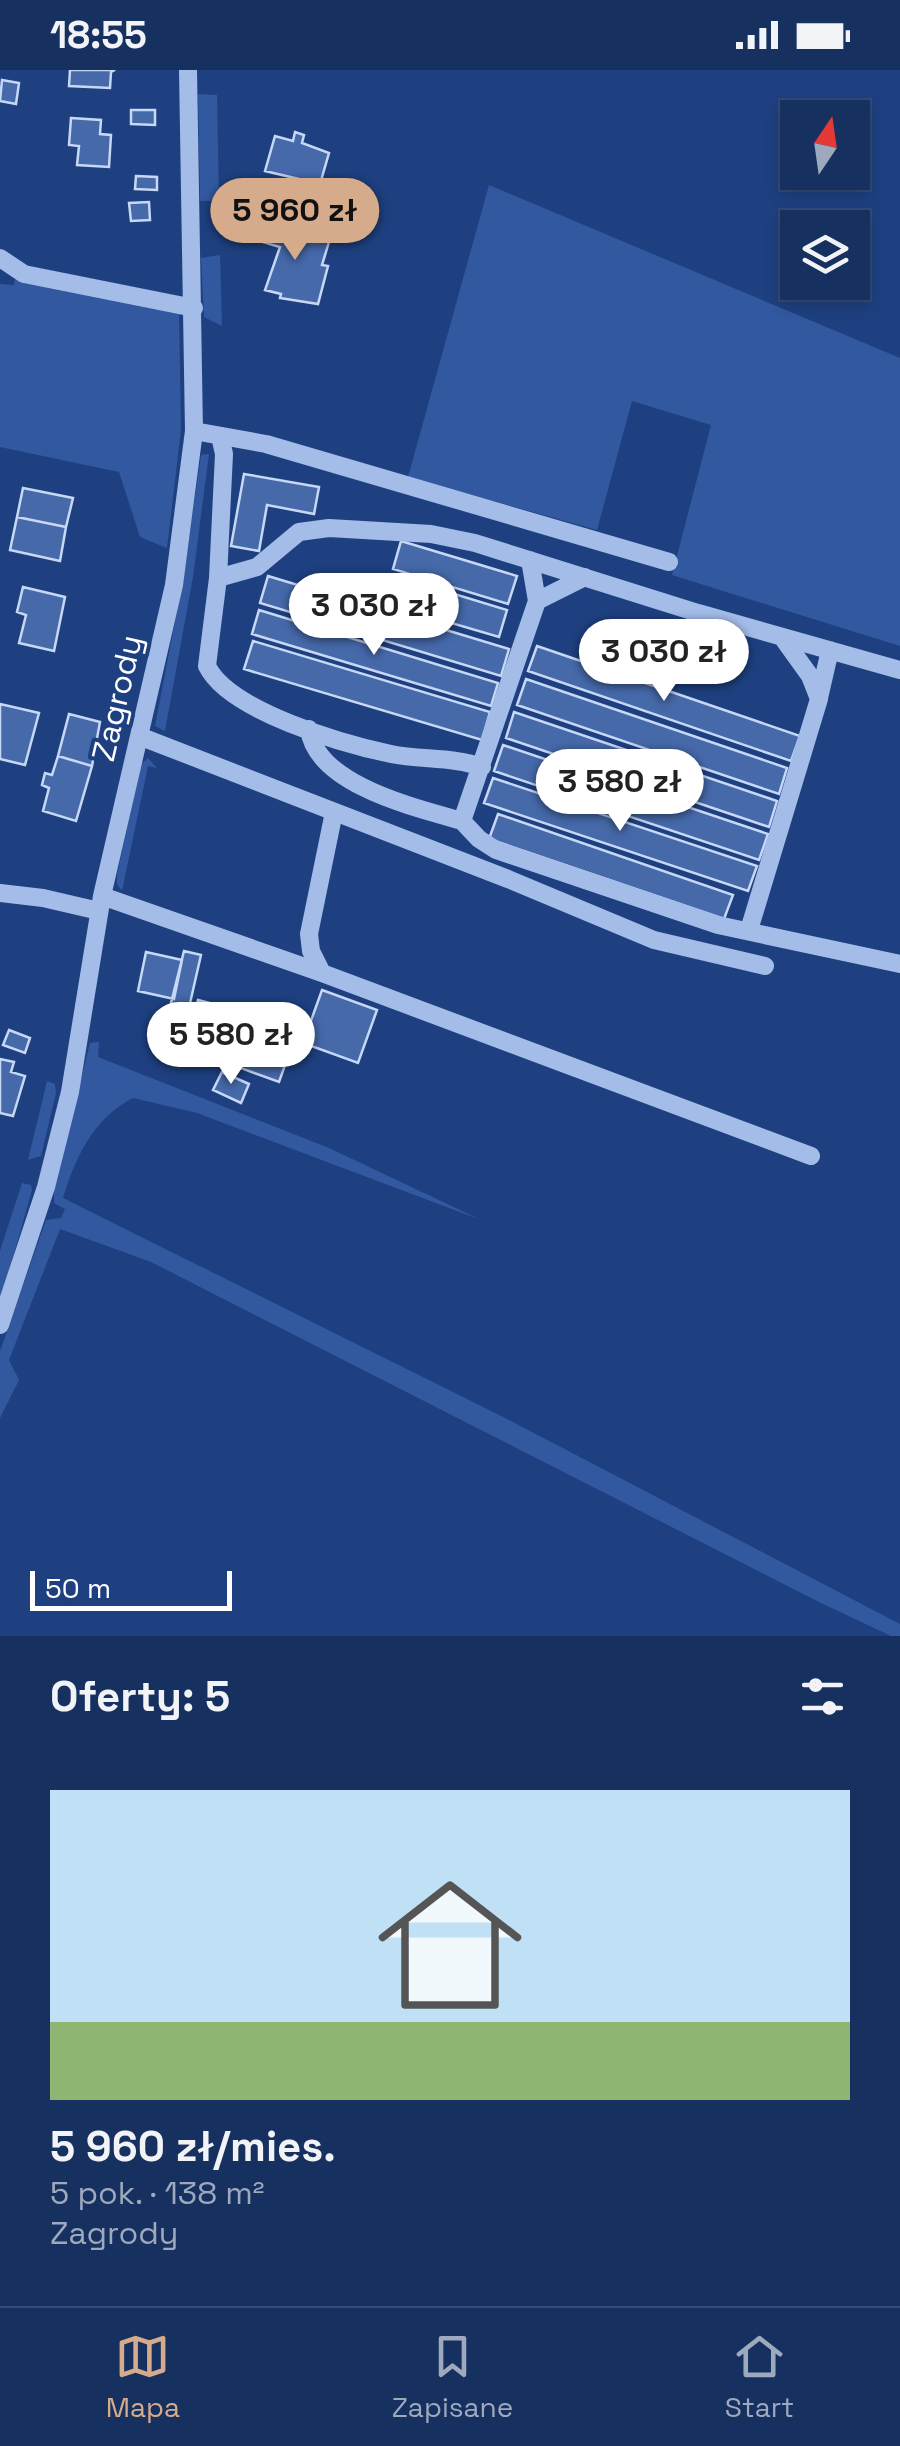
<!DOCTYPE html>
<html lang="pl">
<head>
<meta charset="utf-8">
<style>
	:root { --surface:#163060; --page:#233c69; --text:#f1f3f6; --muted:#9ea9bd; --line:#354b75; --accent:#d6ab8b }
	body { margin:0; font-family:"Space Grotesk",sans-serif; background:var(--page); color:var(--text); height:100vh; display:flex; flex-direction:column; font-size:38px; white-space:nowrap }
	* { box-sizing:border-box; margin:0 }
	p { font-size:32px; color:var(--muted) }
	.icon { flex:none; width:55px; height:55px; fill:none; stroke:currentColor; stroke-width:2; stroke-linecap:round; stroke-linejoin:round }
	.map { position:relative; height:1566px; overflow:hidden }
	.drawer { display:flex; flex-direction:column; background:var(--surface); flex:1 }
	.drawer>* { flex:none }
	.needle { width:65px; rotate:13deg }
	.tools { position:absolute; left:780px; top:30px; display:grid; gap:20px }
	.tools a { display:grid; place-items:center; width:90px; height:90px; border-radius:0px; background:var(--surface); box-shadow:0 5px 15px #0003,0 0 0 2px var(--line); font-size:50px }
	.scale { position:absolute; left:30px; bottom:25px; width:202px; box-sizing:border-box; padding-left:10px; border:5px solid #fff; border-top:0; font-size:28px; line-height:35px; white-space:nowrap; color:#fff; -webkit-text-stroke:8px #1e4080; paint-order:stroke }
	.price { position:absolute; translate:-50% -85px; padding:0 22px; border-radius:35px; background:#fff; color:#222; font-size:32px; line-height:65px; filter:drop-shadow(0 2px 5px #0008) }
	.price::after { content:''; position:absolute; left:50%; top:60px; width:30px; height:22px; margin-left:-15px; background:inherit; clip-path:polygon(0 0,100% 0,50% 100%) }
	.price.active { background:var(--accent); color:#111 }
	ul { padding:0; list-style:none }
	li { display:grid; align-content:center; gap:20px; height:530px; padding:0 50px }
	li span { display:grid; place-items:center; height:310px; border-radius:0px; color:#555 }
	li>.icon { margin-inline-start:auto }
	span .icon { width:180px; height:180px; fill:#fffc; stroke-width:1 }
	li b { font-size:42px }
	h2 { display:flex; justify-content:space-between; align-items:center; height:120px; padding:0 50px; font-size:42px }
	.status { display:flex; justify-content:space-between; align-items:center; height:70px; padding:0 50px; background:var(--surface); direction:ltr }
	.status svg { height:28px; fill:currentColor }
	.tab-bar { display:flex; justify-content:space-around; align-items:center; height:140px; border-top:2px solid var(--line); background:var(--surface); font-size:28px; color:var(--muted) }
	.tab-bar a { display:grid; justify-items:center; gap:5px }
	.tab-bar .active { color:var(--accent) }
	.map>svg:first-child { display:block }
	.green { fill:#32589f }
	.building { fill:#4669aa; stroke:#c7d8f6; stroke-width:2.5 }
	.lines { fill:none; stroke-linecap:round; stroke-linejoin:round }
	.minor { stroke:#a3bce8; stroke-width:18 }
	.labels { text-anchor:middle; stroke-width:8; stroke-linejoin:round; paint-order:stroke }
	.street-label { font-size:32px; fill:#fff; stroke:#1e4080 }
</style>
</head>
<body>
<div class="status"><b>18:55</b><svg viewBox="0 0 49 12"><path d="M0 12V9h3v3zM5 12V6h3v6zM10 12V3h3v9zM15 12V0h3v12zM26 1h20v11H26zM47 4h2v5h-2z"/></svg></div>
<div class="map">
<svg width="900" height="1566" viewBox="0 0 900 1566">
	<rect width="100%" height="100%" fill="#1e4080"/>
	<!-- green -->
	<path class="green" d="M198,24l19,1 2,106h-19z
		M489,115l411,173v288l-228,-71 39,-150 -79,-24 -35,129 -189,-53z
		M220,185l2,71 -18,-9 -3,-59z
		M15,209l164,31 2,120 -14,118 -27,-11 -21,-65 -119,-25v-163l14,1z
		M209,384l-16,123 -28,154 -10,-5 28,-146 18,-125z
		M148,688l9,10 -9,-2 -26,125 -5,-7v-9l24,-111z
		M99,972l-1,15 231,91 152,72 -284,-107 -64,-15c-40,21 -57,58 -70,100l440,219 397,207v12h-9l-72,-34 -668,-340 -91,-33 -51,131 10,20 -19,38v-67l46,-131 15,-2 4,-9 -11,-6v-15l36,-145z
		M47,1011l8,3 1,9 -15,63 -13,4z
		M22,1113l9,2 1,5 -32,113v-52z"/>
	<!-- building -->
	<path class="building" d="M70,0h45l-4,2 -1,16 -41,-2z
		M2,10l17,3 -3,21 -16,-3z
		M131,40h24v15l-24,-1z
		M71,48l30,2 -1,14 11,1 -2,32 -32,-2 2,-19 -10,-1z
		M295,62l9,3 -2,8 27,10 -9,31 -55,-13 10,-35 18,5z
		M136,106l21,1v13l-22,-1z
		M149,132l1,18 -19,1 -2,-18z
		M265,148l35,10 -2,6 31,8 -7,23 6,1 -10,38 -38,-6 1,-4 -16,-4 15,-43 -21,-6z
		M244,404l75,13 -5,27 -47,-9 -8,46 -28,-5z
		M23,418l50,10 -7,29 -49,-10z
		M17,447l49,10 -6,34 -50,-11z
		M401,471l116,35 -9,28 -115,-35z
		M392,505l115,35 -8,27 -116,-34z
		M268,506l241,73 -8,27 -241,-73z
		M23,517l42,10 -11,54 -35,-8 7,-28 -9,-3z
		M259,540l239,73 -7,23 -239,-72z
		M253,571l237,71 -8,28 -238,-71z
		M537,576l263,90 -9,25 -263,-90z
		M526,609l261,89 -8,26 -262,-89z
		M0,634l39,9 -14,52 -25,-6z
		M514,642l263,89 -8,26 -263,-89z
		M69,644l31,8 -8,44 -34,-10z
		M503,675l265,89 -9,26 -265,-89z
		M58,686l34,10 -16,55 -33,-10 6,-23 -7,-3 3,-12 7,2z
		M493,708l264,88 -9,25 -264,-88z
		M498,744l235,81 -9,24 -235,-80z
		M184,881l17,4 -13,57 -18,-5z
		M146,882l36,8 -8,39 -36,-8z
		M322,920l55,20 -19,53 -55,-20z
		M198,930l19,5 -3,15 -20,-4z
		M244,955l49,18 -14,39 -49,-18z
		M9,960l21,8 -5,15 -22,-8z
		M0,989l14,3 -3,10 14,4 -12,40 -13,-3z
		M222,1002l27,12 -8,19 -28,-13z"/>
	<g class="lines">
		<!-- minor -->
		<path class="minor" d="M0,188l24,16 170,34
			M194,361l72,13 403,118
			M220,366l4,18 -6,124 -11,88c22,45 136,78 184,88 30,6 63,3 91,13
			M530,490l7,41 -75,220 17,18 17,11 222,75 182,39
			M218,508l39,-11 42,-35 30,-4 102,6 44,9 223,70 202,57
			M537,531l48,-24
			M819,628l11,-48
			M309,659c7,56 108,79 153,92
			M139,666l369,143 146,61 111,26
			M0,823l43,5 56,13
			M102,826l220,77 489,183
			M749,860l70,-231 -9,-23 -28,-39
			M322,903l-11,-22 -2,-17 25,-122
			M0,1255l46,-138 24,-95 32,-196 72,-311 20,-154 -6,-361"/>
	</g>
	<g class="labels">
		<!-- street labels -->
		<g class="street-label">
			<text transform="translate(117 628) rotate(-77)" y="11">Zagrody</text>
		</g>
	</g>
</svg>
<div class="tools">
<a><svg class="needle" viewBox="-14 -14 28 28"><path d="M0-13l5 13h-10z" fill="#e53935"/><path d="M0 13l5-13h-10z" fill="#9ea9bd"/></svg></a>
<a><svg class="icon" aria-label="layers" viewBox="0 0 24 24"><path d="M12 4l9 5-9 5-9-5zM3 14l9 5 9-5"/></svg></a>
</div>
<div class="scale">50 m</div>
<b class="price active" style="left:295px;top:193px">5 960 zł</b>
<b class="price" style="left:374px;top:588px">3 030 zł</b>
<b class="price" style="left:664px;top:634px">3 030 zł</b>
<b class="price" style="left:620px;top:764px">3 580 zł</b>
<b class="price" style="left:231px;top:1017px">5 580 zł</b>
</div>
<section class="drawer">
<h2>Oferty: 5<svg class="icon" aria-label="filters" viewBox="0 0 24 24"><path d="M4 7h16M4 17h16"/><circle cx="9" cy="7" r="2"/><circle cx="15" cy="17" r="2"/></svg></h2>
<ul>
<li><span style="background:linear-gradient(#bfe0f5 75%,#8fb573 0)"><svg class="icon" aria-label="home" viewBox="0 0 24 24"><path d="M3 11l9-7 9 7M6 9v11h12V9"/></svg></span><div><b>5 960 zł/mies.</b><p>5 pok. · 138 m²</p><p>Zagrody</p></div></li>
</ul>
</section>
<nav class="tab-bar">
<a class="active"><svg class="icon" aria-label="map" viewBox="0 0 24 24"><path d="M3 6l6-2 6 2 6-2v14l-6 2-6-2-6 2zM9 4v14M15 6v14"/></svg>Mapa</a>
<a><svg class="icon" aria-label="saved" viewBox="0 0 24 24"><path d="M7 4h10v16l-5-4-5 4z"/></svg>Zapisane</a>
<a><svg class="icon" aria-label="home" viewBox="0 0 24 24"><path d="M3 11l9-7 9 7M6 9v11h12V9"/></svg>Start</a>
</nav>
</body>
</html>
